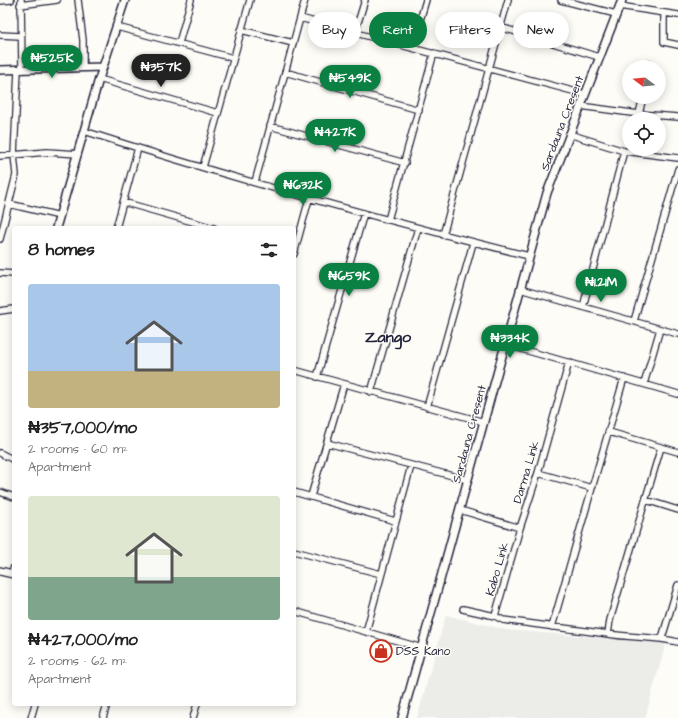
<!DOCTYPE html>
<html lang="en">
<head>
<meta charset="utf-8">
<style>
	:root { --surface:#fff; --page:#f2f2f2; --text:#222; --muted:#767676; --accent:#0b8043 }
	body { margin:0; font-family:"Architects Daughter",sans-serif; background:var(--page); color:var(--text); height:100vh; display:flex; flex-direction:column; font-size:15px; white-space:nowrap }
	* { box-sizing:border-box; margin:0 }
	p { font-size:13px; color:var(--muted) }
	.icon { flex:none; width:22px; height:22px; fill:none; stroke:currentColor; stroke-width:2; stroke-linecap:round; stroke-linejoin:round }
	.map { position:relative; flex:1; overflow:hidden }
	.panel { position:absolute; left:12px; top:226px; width:284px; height:480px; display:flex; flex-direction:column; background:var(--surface); border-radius:4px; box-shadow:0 2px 10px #0003 }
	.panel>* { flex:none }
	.top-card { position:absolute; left:308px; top:12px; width:310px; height:36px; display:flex; gap:8px }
	.needle { width:26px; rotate:286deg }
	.controls { position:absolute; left:622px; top:60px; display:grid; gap:8px }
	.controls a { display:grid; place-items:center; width:44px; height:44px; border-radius:50%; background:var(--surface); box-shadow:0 2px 10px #0003; font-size:20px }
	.price { position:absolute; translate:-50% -34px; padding:0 9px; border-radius:14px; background:var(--accent); color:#fff; font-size:13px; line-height:26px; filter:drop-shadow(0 1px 2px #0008) }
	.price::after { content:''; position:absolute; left:50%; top:24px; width:12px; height:9px; margin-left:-6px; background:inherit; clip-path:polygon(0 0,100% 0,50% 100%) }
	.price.selected { background:#222; color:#fff }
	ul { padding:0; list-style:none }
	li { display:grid; align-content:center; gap:8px; height:212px; padding:0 16px }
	li span { display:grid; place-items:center; height:124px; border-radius:4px; color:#555 }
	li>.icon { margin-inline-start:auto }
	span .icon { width:72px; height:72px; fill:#fffc; stroke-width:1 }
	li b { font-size:17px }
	h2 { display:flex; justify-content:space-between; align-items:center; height:48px; padding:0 16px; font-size:17px }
	.pill { padding:0 14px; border-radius:18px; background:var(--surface); box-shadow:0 2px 10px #0003; font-size:14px; line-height:36px }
	.pill.selected { background:var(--accent); color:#fff }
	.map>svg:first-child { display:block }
	.built { fill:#ecece9 }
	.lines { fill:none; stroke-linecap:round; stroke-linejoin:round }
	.minor-casing { stroke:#22223b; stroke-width:8 }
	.tertiary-casing { stroke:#22223b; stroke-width:10 }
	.minor { stroke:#fdfcf7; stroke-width:5.5 }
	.tertiary { stroke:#fdfcf7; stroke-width:7 }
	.labels { text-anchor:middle; stroke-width:3; stroke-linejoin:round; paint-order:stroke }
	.street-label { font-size:12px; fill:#22223b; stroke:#fdfcf7 }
	.poi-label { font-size:12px; fill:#22223b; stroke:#fdfcf7; text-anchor:start }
	.district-label { font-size:16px; font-weight:bold; fill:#22223b; stroke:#fdfcf7 }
</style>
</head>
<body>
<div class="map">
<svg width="678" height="718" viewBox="0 0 678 718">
	<rect width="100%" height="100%" fill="#fdfcf7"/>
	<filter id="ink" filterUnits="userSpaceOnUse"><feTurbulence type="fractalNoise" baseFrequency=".025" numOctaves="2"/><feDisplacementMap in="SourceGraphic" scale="8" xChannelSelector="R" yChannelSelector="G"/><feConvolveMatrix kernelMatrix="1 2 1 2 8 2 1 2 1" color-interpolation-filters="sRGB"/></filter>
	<g filter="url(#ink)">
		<!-- built -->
		<path class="built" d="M446,615l61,15 159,13 -21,75h-228z"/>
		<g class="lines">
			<!-- minor casing -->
			<g class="minor-casing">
				<path id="minor" d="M21,0l1,70
					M78,0l5,40v28
					M561,0l55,14
					M0,1l11,-1
					M20,5l37,-5
					M619,6l59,9
					M664,13v29l14,3
					M300,18l284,76
					M117,27l116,31
					M500,27l99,30
					M241,30l52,13
					M355,32l10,-32
					M0,35l20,1
					M179,43l12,-43
					M412,47l14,-47
					M648,67l1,-3
					M285,72l134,38
					M99,79l119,34
					M580,106l59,8 39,3
					M639,114l4,-17
					M270,126l135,37
					M84,131c147,47 295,88 445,125
					M569,134l55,17 54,7
					M0,156l47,-4 31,2
					M203,167l47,-167
					M255,182l50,-182
					M123,202l91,26
					M9,204l51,12
					M388,220l46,-167
					M116,228l22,-80
					M443,235l65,-235
					M0,239l16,-64 -2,-20 4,-85
					M294,254l15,-55
					M0,273l14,1
					M520,289l158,45
					M583,307l41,-156
					M0,311l14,-2
					M634,321l44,-152
					M504,344l174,50
					M294,370l190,52
					M317,377l47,-164
					M644,384l16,-55
					M371,392l47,-164
					M427,407l46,-164
					M609,432l69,20
					M327,443l141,37
					M661,447l-51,173 -2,14c23,4 47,2 70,8
					M0,453l14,7
					M538,473l54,15 32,-110
					M0,492l14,5
					M294,492l101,29
					M311,496l33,-112
					M646,500l32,10
					M460,510l60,18 18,-55 31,-111
					M294,551l87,23
					M463,609l32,7 8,4 105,14
					M294,611l128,37
					M495,616l25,-88
					M552,627l40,-139
					M366,632l45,-166
					M662,638l16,-53
					M31,718l4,-14
					M103,718l4,-14
					M193,718l4,-14"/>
			</g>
			<!-- tertiary casing -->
			<g class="tertiary-casing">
				<path id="tertiary" d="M0,70l103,-3
					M56,228l43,-149 26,-79
					M0,571l13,3 1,-5
					M402,718l145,-525 75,-193"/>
			</g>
			<!-- minor -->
			<use href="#minor" class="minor"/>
			<!-- tertiary -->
			<use href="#tertiary" class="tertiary"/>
		</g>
	</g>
	<!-- icons -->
	<defs>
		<g id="shop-ring" transform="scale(1.15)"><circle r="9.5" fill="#fdfcf7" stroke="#c8321e" stroke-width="1.5"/><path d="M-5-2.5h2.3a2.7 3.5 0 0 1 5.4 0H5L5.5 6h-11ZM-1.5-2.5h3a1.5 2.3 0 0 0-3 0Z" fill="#c8321e"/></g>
	</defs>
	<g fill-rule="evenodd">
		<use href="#shop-ring" x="381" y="651"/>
	</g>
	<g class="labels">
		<!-- street labels -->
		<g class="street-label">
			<text transform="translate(562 123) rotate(-69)" y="4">Sardauna Cresent</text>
			<text transform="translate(469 434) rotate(-75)" y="4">Sardauna Cresent</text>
			<text transform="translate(526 472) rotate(-73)" y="4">Darma Link</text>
			<text transform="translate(497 569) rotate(-74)" y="4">Kabo Link</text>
		</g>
		<!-- poi labels -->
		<g class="poi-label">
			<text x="396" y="655">DSS Kano</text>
		</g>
		<!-- district labels -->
		<g class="district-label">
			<text x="388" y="342">Zango</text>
		</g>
	</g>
</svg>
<div class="controls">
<a><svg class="needle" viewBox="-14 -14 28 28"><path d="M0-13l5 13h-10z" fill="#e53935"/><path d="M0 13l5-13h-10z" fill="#767676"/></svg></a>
<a><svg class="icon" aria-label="locate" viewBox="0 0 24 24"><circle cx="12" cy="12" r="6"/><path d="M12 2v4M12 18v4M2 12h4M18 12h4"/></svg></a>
</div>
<b class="price" style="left:52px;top:79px">₦525K</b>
<b class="price selected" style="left:161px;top:88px">₦357K</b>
<b class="price" style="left:350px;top:99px">₦549K</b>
<b class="price" style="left:335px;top:153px">₦427K</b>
<b class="price" style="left:303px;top:206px">₦632K</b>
<b class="price" style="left:349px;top:297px">₦659K</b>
<b class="price" style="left:601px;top:303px">₦1.21M</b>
<b class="price" style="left:510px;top:359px">₦334K</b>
<div class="top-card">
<a class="pill">Buy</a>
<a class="pill selected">Rent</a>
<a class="pill">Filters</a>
<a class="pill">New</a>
</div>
<section class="panel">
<h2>8 homes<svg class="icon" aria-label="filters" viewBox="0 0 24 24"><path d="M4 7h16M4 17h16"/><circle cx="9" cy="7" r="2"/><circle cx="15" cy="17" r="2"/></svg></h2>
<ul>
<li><span style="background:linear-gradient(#a9c7e8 70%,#c2b280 0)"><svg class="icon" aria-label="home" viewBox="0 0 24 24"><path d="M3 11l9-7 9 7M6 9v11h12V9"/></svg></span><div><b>₦357,000/mo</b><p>2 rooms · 60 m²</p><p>Apartment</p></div></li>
<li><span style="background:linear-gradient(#dfe7d0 65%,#7fa58c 0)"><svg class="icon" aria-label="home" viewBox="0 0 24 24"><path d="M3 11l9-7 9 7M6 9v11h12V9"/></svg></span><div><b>₦427,000/mo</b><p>2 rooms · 62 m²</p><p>Apartment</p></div></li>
</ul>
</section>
</div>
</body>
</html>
